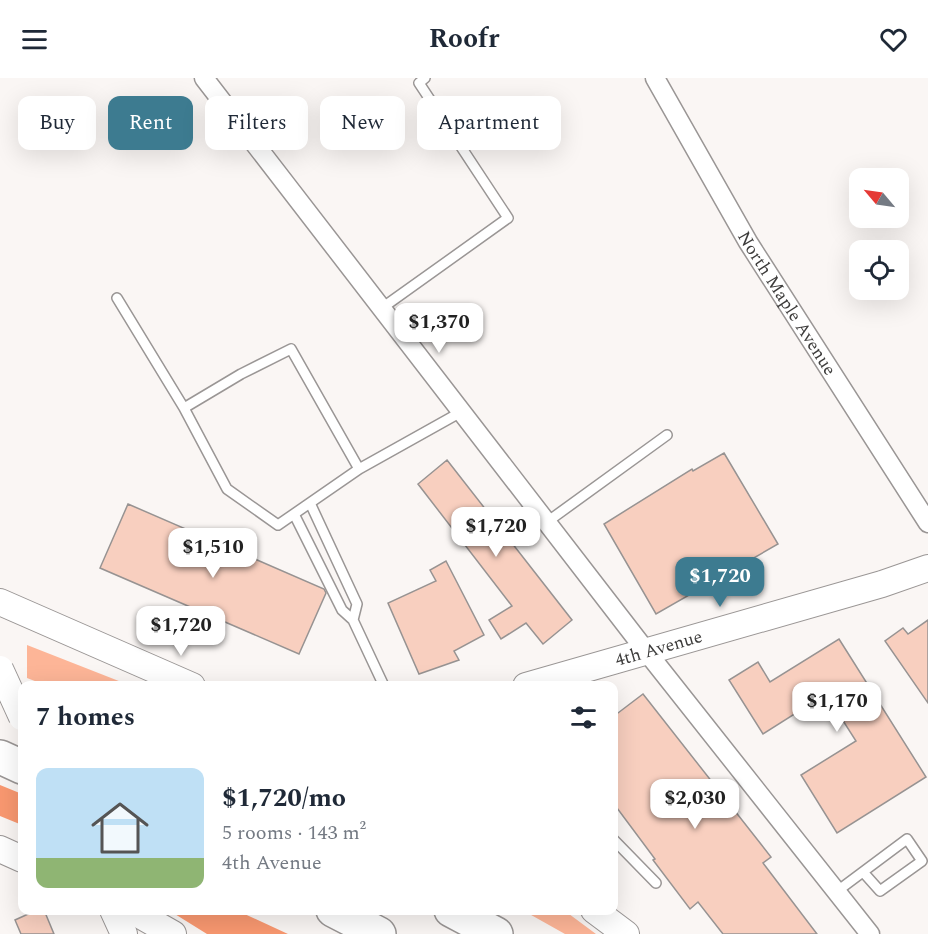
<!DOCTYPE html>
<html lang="en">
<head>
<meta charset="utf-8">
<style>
	:root { --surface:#fff; --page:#f2f2f3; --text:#1f2937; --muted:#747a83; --accent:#3d7b90 }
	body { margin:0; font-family:Spectral,serif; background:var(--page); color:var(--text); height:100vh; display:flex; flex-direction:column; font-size:22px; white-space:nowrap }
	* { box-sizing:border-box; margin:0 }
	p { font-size:20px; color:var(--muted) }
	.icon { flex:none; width:33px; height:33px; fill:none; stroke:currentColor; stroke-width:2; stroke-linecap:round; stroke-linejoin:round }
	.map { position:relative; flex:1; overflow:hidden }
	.side { position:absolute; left:18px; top:603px; width:600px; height:234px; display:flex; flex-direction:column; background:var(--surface); border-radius:12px; box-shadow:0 6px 24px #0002 }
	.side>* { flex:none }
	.hud { position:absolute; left:18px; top:18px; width:600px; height:54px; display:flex; gap:12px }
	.needle { width:39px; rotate:299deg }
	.tools { position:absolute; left:849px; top:90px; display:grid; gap:12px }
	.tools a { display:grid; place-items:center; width:60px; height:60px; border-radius:12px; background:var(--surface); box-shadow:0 6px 24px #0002; font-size:30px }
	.price { position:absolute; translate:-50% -51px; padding:0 14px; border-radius:12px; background:#fff; color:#222; font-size:20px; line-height:39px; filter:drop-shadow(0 2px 3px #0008) }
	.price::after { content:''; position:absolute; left:50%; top:36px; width:18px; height:14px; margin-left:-9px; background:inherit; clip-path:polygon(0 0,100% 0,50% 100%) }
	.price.on { background:var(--accent); color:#fff }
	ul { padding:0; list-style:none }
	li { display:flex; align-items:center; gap:18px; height:150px; padding:0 18px }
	li span { display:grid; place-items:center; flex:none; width:168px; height:120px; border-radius:12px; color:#555 }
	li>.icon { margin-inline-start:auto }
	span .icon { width:72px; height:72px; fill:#fffc; stroke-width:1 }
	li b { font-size:26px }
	h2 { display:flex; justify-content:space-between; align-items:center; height:72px; padding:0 18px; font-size:26px }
	.tag { padding:0 21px; border-radius:12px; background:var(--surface); box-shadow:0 6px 24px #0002; font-size:21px; line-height:54px }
	.tag.on { background:var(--accent); color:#fff }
	header { display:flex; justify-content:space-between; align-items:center; height:78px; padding:0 18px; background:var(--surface); font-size:27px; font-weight:700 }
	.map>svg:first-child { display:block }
	.green { fill:#fdb597 }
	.forest { fill:#f99870 }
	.building { fill:#f8cfbf; stroke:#979392; stroke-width:1.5 }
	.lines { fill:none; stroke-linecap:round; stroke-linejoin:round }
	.lane-casing { stroke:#9a9695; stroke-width:12 }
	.street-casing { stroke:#9a9695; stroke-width:21 }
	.secondary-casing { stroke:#9a9695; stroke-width:28 }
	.highway-casing { stroke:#9a9695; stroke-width:36 }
	.lane { stroke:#fff; stroke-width:9 }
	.street { stroke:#fff; stroke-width:18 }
	.secondary { stroke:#fff; stroke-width:26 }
	.highway { stroke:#fff; stroke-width:33 }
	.secondary-bridge-casing { stroke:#9a9695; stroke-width:28; stroke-linecap:butt }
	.secondary-bridge { stroke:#fff; stroke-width:26 }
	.labels { text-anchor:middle; stroke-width:4.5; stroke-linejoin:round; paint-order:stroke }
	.street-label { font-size:18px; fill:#3d3c3b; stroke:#fff }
</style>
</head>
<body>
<header><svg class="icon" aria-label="menu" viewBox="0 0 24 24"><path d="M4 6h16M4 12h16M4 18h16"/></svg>Roofr<svg class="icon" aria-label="heart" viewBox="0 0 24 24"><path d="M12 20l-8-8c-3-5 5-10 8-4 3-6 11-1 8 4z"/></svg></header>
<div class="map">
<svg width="928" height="856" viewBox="0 0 928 856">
	<rect width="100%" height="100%" fill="#faf6f4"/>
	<!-- green -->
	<path class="green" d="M27,567l102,40h-84l-18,-7z
		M524,833h41l31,23h-31z"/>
	<!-- forest -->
	<path class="forest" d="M0,707l22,9v31l-22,-9z
		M170,833h68l50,23h-81z"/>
	<!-- building -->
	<path class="building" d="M724,375l54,91 -122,70 -52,-90 88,-55 1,2z
		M447,382l125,160 -29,24 -17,-21 -25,16 -12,-19 23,-14 -94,-122z
		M128,426l196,85 2,4 -27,61 -199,-86z
		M446,483l38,74 -30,16 5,9 -40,14 -31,-71 48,-22 -6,-11z
		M928,542v83l-43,-62 18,-13 5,6z
		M839,561l87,138 -89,56 -36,-58 55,-34 -30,-47 -63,40 -34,-54 29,-18 12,20z
		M643,616l128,163 -8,6 54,71h-94l-25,-32 -8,7 -37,-49 2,-1 -41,-55v-88z
		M37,832h7l10,24h-33l-6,-14z"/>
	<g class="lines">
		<!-- lane casing -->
		<g class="lane-casing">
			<path id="lane" d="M117,220l67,110 43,81 51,36 81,-56 102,-57
				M382,230l126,-90 -89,-135 6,-5
				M184,330l57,-34 50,-25 68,120
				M294,436l48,96 11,10 4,-16 -47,-101
				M547,444l120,-87
				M353,542l31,66
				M614,762l42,43
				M836,814l71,-53 15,22 -42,30 -17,-19"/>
		</g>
		<!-- street casing -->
		<g class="street-casing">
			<g id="street">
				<path d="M204,0l442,573 224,283"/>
				<path id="s1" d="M655,0l93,164 180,281"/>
			</g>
		</g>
		<!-- secondary casing -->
		<g class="secondary-casing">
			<g id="secondary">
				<path d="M0,524l192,84"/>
				<path id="s2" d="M526,608l356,-102 46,-16"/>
				<path d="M0,771l22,10"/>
				<path d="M113,832l11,24"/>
				<path d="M131,832l42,24"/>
				<path d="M594,832l32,24"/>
			</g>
		</g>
		<!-- highway casing -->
		<g class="highway-casing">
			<path id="highway" d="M0,679l22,10
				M333,832l46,24
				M451,832l45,24"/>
		</g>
		<!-- lane -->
		<use href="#lane" class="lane"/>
		<!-- street -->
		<use href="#street" class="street"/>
		<!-- secondary -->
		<use href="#secondary" class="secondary"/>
		<!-- highway -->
		<use href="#highway" class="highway"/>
		<!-- secondary-bridge casing -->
		<g class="secondary-bridge-casing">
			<path id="secondary-bridge" d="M0,591l22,48"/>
		</g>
		<!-- secondary-bridge -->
		<use href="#secondary-bridge" class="secondary-bridge"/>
	</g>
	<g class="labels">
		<!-- street labels -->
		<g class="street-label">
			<text dy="6" stroke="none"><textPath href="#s1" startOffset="261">North Maple Avenue</textPath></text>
			<text dy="6" stroke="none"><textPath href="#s2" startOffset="138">4th Avenue</textPath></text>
		</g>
	</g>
</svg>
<div class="tools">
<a><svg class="needle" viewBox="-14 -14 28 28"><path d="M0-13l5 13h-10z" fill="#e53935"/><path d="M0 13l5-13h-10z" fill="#747a83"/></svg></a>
<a><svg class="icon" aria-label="locate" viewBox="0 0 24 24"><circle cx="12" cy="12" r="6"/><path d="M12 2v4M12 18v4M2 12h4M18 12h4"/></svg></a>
</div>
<b class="price" style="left:439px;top:276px">$1,370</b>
<b class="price" style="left:496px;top:480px">$1,720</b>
<b class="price" style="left:213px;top:501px">$1,510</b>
<b class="price on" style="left:720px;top:530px">$1,720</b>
<b class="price" style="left:181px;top:579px">$1,720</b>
<b class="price" style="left:837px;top:655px">$1,170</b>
<b class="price" style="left:695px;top:752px">$2,030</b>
<div class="hud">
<a class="tag">Buy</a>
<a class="tag on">Rent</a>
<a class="tag">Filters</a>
<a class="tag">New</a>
<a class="tag">Apartment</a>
</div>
<section class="side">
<h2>7 homes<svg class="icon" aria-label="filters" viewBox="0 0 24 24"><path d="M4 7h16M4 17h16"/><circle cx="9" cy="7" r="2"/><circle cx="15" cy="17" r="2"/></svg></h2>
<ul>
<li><span style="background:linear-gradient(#bfe0f5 75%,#8fb573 0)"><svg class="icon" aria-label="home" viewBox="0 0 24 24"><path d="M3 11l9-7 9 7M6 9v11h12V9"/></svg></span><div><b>$1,720/mo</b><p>5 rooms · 143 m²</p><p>4th Avenue</p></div></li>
</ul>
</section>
</div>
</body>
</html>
